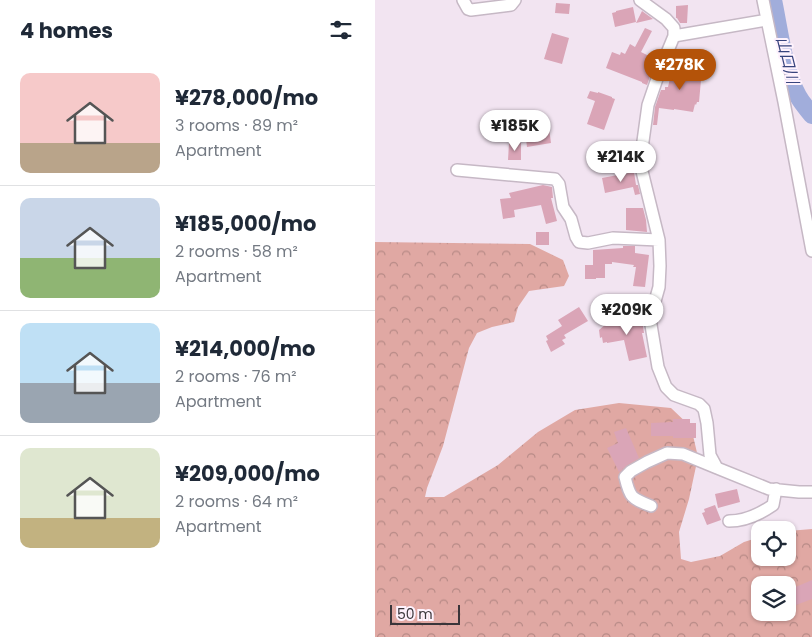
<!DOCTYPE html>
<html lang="en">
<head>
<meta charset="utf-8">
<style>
	:root { --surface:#fff; --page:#f2f2f3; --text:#1f2937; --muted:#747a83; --line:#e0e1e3; --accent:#b45309 }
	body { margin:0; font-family:Poppins,"Noto Sans JP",sans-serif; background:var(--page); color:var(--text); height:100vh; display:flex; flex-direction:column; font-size:19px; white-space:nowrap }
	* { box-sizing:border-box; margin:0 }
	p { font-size:16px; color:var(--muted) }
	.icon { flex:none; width:28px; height:28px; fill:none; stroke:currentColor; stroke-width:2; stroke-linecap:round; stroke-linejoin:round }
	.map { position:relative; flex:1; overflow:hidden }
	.panel { display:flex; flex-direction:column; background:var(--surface); width:375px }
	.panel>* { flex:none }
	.buttons { position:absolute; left:376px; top:521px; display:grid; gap:10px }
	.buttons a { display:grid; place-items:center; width:45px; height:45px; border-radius:10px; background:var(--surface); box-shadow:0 1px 4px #0004; font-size:25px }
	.scale { position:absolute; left:15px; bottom:12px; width:70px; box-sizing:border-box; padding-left:5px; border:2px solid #3a353a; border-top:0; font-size:14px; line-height:18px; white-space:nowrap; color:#3a353a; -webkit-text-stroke:4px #fef2fd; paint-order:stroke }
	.price { position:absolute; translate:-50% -42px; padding:0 11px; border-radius:18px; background:#fff; color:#222; font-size:16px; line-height:32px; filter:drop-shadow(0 1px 2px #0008) }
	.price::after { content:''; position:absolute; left:50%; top:30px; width:15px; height:11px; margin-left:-8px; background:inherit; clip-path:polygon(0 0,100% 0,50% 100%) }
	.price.on { background:var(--accent); color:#fff }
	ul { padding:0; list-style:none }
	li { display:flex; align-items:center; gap:15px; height:125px; padding:0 20px }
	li+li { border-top:1px solid var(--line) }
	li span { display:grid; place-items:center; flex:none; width:140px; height:100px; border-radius:10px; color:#555 }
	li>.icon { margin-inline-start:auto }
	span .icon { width:60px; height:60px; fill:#fffc; stroke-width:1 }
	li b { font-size:21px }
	h2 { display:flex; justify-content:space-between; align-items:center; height:60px; padding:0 20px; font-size:21px }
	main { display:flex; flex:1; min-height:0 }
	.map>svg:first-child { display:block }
	.forest { fill:url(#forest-crowns); fill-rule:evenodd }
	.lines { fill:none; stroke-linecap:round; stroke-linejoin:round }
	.river { stroke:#a1addb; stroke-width:18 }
	.building { fill:#daa5b7 }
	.minor-casing { stroke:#c6b8c5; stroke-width:14 }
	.minor { stroke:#fff; stroke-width:11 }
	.labels { text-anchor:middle; stroke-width:4; stroke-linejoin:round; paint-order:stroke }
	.water-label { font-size:16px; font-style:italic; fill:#38447d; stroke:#fef2fd }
</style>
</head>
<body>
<main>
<section class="panel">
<h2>4 homes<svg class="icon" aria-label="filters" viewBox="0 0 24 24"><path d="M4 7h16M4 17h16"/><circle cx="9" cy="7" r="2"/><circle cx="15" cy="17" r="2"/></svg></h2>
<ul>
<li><span style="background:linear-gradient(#f6c9c9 70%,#b9a48a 0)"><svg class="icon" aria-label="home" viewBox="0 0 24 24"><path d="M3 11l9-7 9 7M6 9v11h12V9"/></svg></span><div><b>¥278,000/mo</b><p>3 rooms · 89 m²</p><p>Apartment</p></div></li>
<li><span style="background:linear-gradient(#c9d6e8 60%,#8fb573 0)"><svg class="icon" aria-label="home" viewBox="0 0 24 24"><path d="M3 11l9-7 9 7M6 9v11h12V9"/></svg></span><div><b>¥185,000/mo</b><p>2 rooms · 58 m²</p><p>Apartment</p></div></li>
<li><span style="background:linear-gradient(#bfe0f5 60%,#9aa5b1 0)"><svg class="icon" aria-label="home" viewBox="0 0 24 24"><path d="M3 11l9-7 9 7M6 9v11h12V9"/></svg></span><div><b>¥214,000/mo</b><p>2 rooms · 76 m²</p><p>Apartment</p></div></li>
<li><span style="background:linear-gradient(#dfe7d0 70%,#c2b280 0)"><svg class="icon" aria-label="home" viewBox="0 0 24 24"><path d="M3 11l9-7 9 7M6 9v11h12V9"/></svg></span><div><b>¥209,000/mo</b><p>2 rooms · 64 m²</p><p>Apartment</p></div></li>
</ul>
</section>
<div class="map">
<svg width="437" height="637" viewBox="0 0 437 637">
	<defs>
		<pattern id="forest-crowns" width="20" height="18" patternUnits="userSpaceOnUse" patternTransform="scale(1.25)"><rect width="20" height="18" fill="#e0a8a3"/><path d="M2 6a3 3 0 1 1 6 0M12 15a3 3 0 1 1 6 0" fill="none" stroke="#b78a86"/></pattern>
	</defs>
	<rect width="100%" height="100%" fill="#f2e4f1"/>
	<!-- forest -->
	<path class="forest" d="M0,242l155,2 33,16 6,16 -5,10 -35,5 -11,16 -4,15 -22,5 -15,6 -8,15 -26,98 -16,42 -2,9h19l54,-32 40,-33 37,-22 44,-7 52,5 20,19 7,30 -9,42 -10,33 2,27 10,3 29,-6 24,-14 16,-5v21h27l1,-27 24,-2v108h-437zM385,585h27v27h-27z"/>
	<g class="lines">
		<!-- river -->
		<path class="river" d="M398,0c6,28 11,72 25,96 4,7 9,13 14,19"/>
	</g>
	<!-- building -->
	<path class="building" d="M181,3l14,1 -1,10 -14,-1z
		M313,5l-1,18h-7l-3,-5h-1v-12z
		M258,7l3,15 -21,5 -3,-14 4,-1v-1z
		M267,11l11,8 -17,4z
		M270,28l7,3 -11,21 14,7 -4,8 2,1 -6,17 -5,-2v-1l-36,-14 6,-16 8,3 1,-3 4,2 5,-10 5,3z
		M177,33l17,5 -7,26 -18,-5z
		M298,65l13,2 1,-1 7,2v1h8l-3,33h-2l-1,3 -1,-1 -2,8 -19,-3v1l-15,-2 -2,17h-4l2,-18 6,-17h4v-3h3z
		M215,91l8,2v-1l14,5v1l3,1 -11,31 -17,-6 8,-23 -8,-3z
		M174,128l2,15 -24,4 -2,-16z
		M134,143h12v17h-13z
		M259,172l2,13h2l2,9 -5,1 -2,-8 -28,6 -3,-15z
		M168,185l9,2 1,11h-2l6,23 -11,3 -5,-19 -27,5 1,7 -12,2 -3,-20 11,-1 -2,-5z
		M251,208h17l3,12 1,12 -21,-2z
		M161,232h13v13h-13z
		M248,246h12v7l14,2 -4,32 -12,-1 3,-19h-3l1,-2 -22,-3v2h-7v14h-9v1h-11v-14h8v-15l30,-2z
		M204,307l9,14 -24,14 2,3 -4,2 3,4 -14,8 -5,-11 2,-1 -2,-4 16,-10 -4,-6z
		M262,317l1,3 4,-1 2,14h-2l5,24 -18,4 -5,-21 -17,3v-1l-4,1 -1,-6 -2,1 -1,-8 7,-6z
		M298,419h17v4h6v15h-23v-2h-22v-13l22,-1z
		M251,428l13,30 -12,7 -8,7 -12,-24 11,-5 -4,-11z
		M362,489l3,13 -22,6 -3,-14z
		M340,505l6,15 -14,5 -5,-12 3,-1 -1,-3z
		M437,580v19l-16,6 -5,-16z"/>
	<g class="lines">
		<!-- minor casing -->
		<g class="minor-casing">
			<path id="minor" d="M88,0l5,9 3,1 40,-5 4,-5
				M265,0l26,19 8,9v8l-14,34 -12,35 -8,58 19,77 1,26 -1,21 -9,32 8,48 8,20 8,8 25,9 5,5 3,14 3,32 7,13 52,21 30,3h13
				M388,0l21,102 28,149
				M299,36l93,-16
				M82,170l98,9 4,5 4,23 8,12 5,18 3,5 9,1 25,-5 46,2
				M276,506c-20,-8 -21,-8 -26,-29l6,-6 16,-9 20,-9 16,1 34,14
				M354,521c16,0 31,-7 44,-16l3,-16"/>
		</g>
		<!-- minor -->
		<use href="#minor" class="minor"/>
	</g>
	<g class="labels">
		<!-- water labels -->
		<g class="water-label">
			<text transform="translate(413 60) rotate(76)" y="6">山口川</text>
		</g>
	</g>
</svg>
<div class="buttons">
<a><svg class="icon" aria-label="locate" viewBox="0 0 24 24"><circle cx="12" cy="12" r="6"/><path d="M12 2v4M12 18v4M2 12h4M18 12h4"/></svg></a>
<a><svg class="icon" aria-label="layers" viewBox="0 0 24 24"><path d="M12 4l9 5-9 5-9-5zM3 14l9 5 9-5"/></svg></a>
</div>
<div class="scale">50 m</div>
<b class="price on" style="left:305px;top:91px">¥278K</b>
<b class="price" style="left:140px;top:152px">¥185K</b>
<b class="price" style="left:246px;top:183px">¥214K</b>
<b class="price" style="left:252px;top:336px">¥209K</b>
</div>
</main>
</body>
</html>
